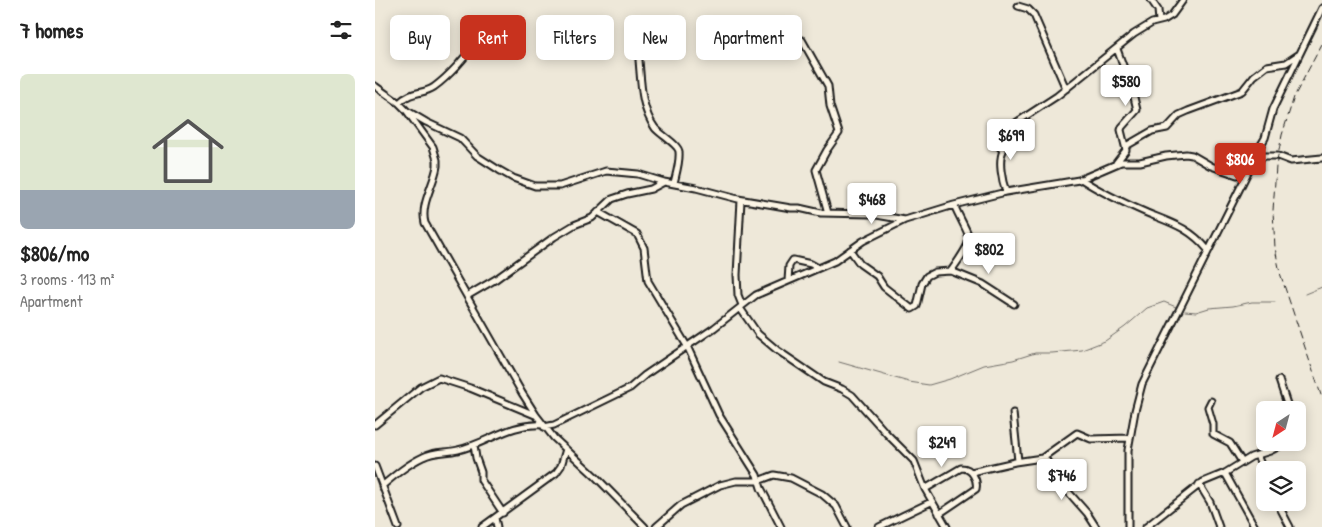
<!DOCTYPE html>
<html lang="en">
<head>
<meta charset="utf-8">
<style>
	:root { --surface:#fff; --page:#f6f6f6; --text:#222; --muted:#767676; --accent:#c8321e }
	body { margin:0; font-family:"Patrick Hand",sans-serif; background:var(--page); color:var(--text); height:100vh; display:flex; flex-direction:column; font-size:19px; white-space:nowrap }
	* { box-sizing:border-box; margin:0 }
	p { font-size:16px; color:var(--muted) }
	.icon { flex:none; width:28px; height:28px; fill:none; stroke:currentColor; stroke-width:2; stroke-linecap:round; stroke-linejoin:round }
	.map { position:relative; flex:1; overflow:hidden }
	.side { display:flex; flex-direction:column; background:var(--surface); width:375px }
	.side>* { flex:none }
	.guide { position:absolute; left:15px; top:15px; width:475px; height:45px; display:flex; gap:10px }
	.needle { width:32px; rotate:216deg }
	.buttons { position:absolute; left:881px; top:401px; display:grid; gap:10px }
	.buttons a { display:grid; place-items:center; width:50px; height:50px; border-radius:8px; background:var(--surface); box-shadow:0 2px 12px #0003; font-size:25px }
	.price { position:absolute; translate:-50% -42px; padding:0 11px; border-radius:5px; background:#fff; color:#222; font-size:16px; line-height:32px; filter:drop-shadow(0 1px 2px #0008) }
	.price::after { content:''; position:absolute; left:50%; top:30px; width:15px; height:11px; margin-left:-8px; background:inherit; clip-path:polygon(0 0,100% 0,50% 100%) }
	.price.active { background:var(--accent); color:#fff }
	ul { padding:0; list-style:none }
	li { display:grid; align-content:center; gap:10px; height:265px; padding:0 20px }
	li span { display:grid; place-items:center; height:155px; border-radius:8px; color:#555 }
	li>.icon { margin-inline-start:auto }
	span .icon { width:90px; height:90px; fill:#fffc; stroke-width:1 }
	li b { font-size:21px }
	h2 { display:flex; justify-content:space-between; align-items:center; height:60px; padding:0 20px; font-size:21px }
	.chip { padding:0 18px; border-radius:8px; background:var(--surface); box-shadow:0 2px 12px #0003; font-size:18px; line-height:45px }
	.chip.active { background:var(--accent); color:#fff }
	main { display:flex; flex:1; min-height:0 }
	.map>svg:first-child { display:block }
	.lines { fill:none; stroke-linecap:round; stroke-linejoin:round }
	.stream { stroke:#6f6c67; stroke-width:1 }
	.minor-casing { stroke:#1c1c1c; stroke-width:9 }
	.minor { stroke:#fcf5e5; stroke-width:5 }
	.rail { stroke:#1c1c1c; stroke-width:1; stroke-dasharray:8 4; stroke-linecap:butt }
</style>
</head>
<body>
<main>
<section class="side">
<h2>7 homes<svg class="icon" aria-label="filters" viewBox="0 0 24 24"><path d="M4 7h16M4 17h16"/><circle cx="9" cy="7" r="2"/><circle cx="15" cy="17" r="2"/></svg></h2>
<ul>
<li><span style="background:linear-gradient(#dfe7d0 75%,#9aa5b1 0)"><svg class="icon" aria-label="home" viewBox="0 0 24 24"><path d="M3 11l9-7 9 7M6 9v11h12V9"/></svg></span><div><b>$806/mo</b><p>3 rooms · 113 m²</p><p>Apartment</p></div></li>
</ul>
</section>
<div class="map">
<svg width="947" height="527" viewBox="0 0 947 527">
	<rect width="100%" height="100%" fill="#eee8d9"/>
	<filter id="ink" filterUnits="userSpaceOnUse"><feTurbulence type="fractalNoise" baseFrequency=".02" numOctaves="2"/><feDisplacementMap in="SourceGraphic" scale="10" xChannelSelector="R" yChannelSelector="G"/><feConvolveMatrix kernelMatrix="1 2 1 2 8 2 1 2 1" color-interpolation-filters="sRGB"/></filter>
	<g filter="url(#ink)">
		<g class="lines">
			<!-- stream -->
			<path class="stream" d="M930,294l17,-7
				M810,311l11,1 13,-4 24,-2 19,-4h23
				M464,362l70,20 20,3 21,-6 34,-14 29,-5 22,-7h17l30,-3 23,-9 20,-14 22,-19 17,-6 12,5"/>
			<!-- minor casing -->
			<g class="minor-casing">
				<path id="minor" d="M776,0l7,10 1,11
					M643,6l10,3 6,6 32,74
					M427,40l26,46 2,20 9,27 -12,17 -11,20 12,43
					M264,60c2,22 2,49 16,68 6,7 24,17 24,24 1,10 -3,22 -5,31
					M0,86l24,17 7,7 27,37 4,13v6c-3,19 -17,38 -12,57l97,170 14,22 18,23 42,39 49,50
					M24,103c13,-13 23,-8 35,-16 23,-17 38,-40 56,-61
					M34,112l17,10 34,16 17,18 22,14 14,8 22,8h25l46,-15 32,3 26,8
					M751,146l26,-15 15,-3 12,-13 9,-4 54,-20 12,-15 13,-10 19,-3 12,-8
					M741,163l10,-13 -5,-20 1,-3 15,-17 -4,-17 -16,-44
					M706,179c21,14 43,24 66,34 25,10 43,15 61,37
					M631,192c-4,-11 -8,-31 -3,-41l-8,-10 14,-7 8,-12 40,-26 77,-62 18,-11 12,-3 8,-5 11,-15
					M366,200l-4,75 1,20 4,10
					M223,212l39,22 7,14 4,33 39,65 32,69 38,60 4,13 20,39
					M475,250l10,14 17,12 7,11 28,22 5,-3 5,-22 5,-8 8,-4 16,-1 32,13 31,20
					M576,271c26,-37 20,-28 3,-66
					M413,281l1,-15 4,-6 18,4 7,4
					M92,296l29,-17 58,-42 20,-12 18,-7 20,-19 15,-5 24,-5 13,-7 32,6 42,11 53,9h8l22,5 50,1 34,6
					M365,308l18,26 19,16 47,32 18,7 10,6 35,39 27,27 11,28 22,38
					M904,380l10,30
					M836,401l-3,6 5,17v10l17,9 12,19
					M638,413l5,48
					M0,425l46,-38 18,-9 31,10 65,27
					M169,427l10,-2 76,-37 15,-13 69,-47 42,-33 79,-34 28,-20 42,-21 49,-15 52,-13 73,-12 42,-18h19l26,-6 20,-2 6,1 19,11 26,9 12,-5 15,-14h14l13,5 31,-3
					M99,445l2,13 5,14v8l22,33
					M882,455l8,19
					M667,458l4,1 9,18 32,36 9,14
					M0,466l23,61
					M596,472l44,-10 27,-4 35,-25 14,6 39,-1
					M850,473l30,54
					M824,484l11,18 9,25
					M7,486c13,-11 26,-22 41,-29 11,-6 23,-4 35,-7 31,-7 50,-27 85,-25
					M550,489l36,-21c11,0 17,12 15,21l-37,25
					M902,502l13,25
					M120,518l2,9
					M107,527l74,-54 5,-7 5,-17
					M281,527l25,-22 39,-20 16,-4h22l16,-6 17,3 31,16 14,12 11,21
					M504,527l52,-25
					M753,527v-77l7,-39 7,-27 107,-214 3,-10 13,-22 8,-29 49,-101
					M771,527l57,-45 22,-9 26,-16 19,-6 17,-9"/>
			</g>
			<!-- minor -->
			<use href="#minor" class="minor"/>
			<!-- rail -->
			<path class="rail" d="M947,44l-28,53 -12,38 -6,31 -3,45 2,37 5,25 42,125"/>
		</g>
	</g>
</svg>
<div class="buttons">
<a><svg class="needle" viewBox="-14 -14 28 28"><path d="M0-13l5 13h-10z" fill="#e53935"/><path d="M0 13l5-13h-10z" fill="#767676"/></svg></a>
<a><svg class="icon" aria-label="layers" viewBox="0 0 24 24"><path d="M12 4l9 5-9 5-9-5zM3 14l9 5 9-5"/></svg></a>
</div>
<b class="price" style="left:751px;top:107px">$580</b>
<b class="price" style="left:636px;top:161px">$699</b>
<b class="price active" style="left:865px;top:185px">$806</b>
<b class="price" style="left:497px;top:225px">$468</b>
<b class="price" style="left:614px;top:275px">$802</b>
<b class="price" style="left:567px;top:468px">$249</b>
<b class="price" style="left:687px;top:501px">$746</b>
<div class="guide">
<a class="chip">Buy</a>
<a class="chip active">Rent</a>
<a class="chip">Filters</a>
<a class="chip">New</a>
<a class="chip">Apartment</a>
</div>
</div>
</main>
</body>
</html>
